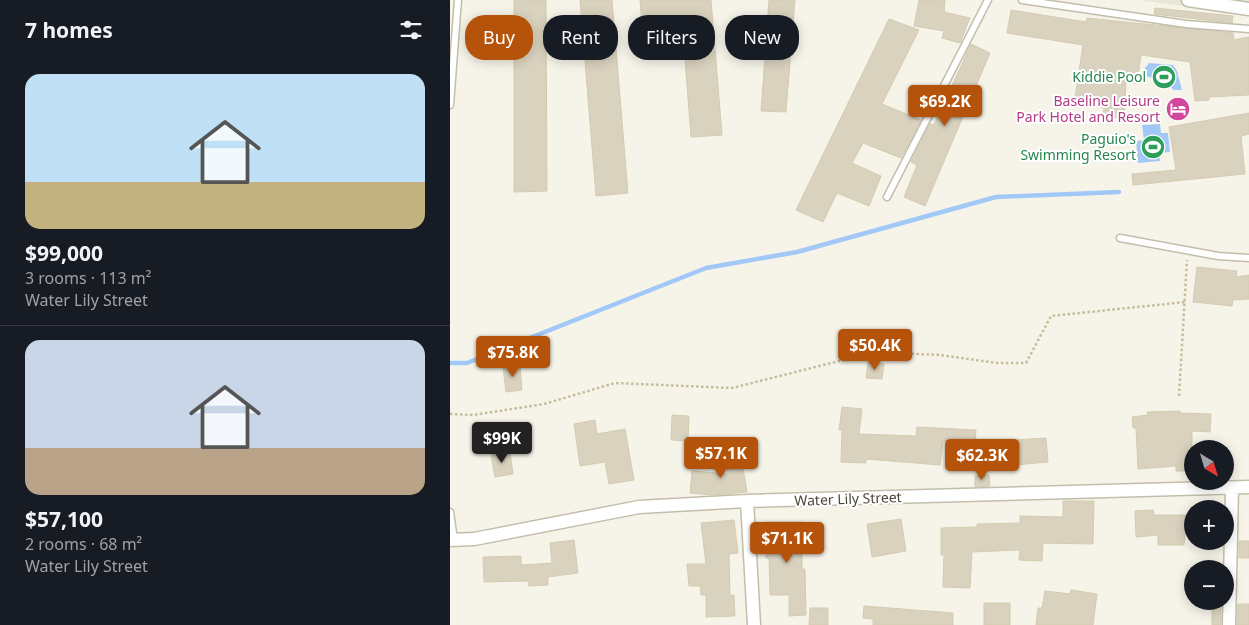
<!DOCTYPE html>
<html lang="en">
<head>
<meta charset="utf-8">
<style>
	:root { --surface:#171b24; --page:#242831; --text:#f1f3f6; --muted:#9ea1a6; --line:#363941; --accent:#b45309 }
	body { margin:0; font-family:"Noto Sans",sans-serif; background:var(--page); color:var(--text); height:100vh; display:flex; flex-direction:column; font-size:19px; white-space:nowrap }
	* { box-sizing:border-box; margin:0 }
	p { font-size:16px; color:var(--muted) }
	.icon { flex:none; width:28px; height:28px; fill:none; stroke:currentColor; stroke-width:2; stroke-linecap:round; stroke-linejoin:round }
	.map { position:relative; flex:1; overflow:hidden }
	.side { display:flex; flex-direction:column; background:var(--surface); width:450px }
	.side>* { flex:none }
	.banner { position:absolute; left:15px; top:15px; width:475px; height:45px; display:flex; gap:10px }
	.needle { width:32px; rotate:142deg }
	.tools { position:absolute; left:734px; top:440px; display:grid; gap:10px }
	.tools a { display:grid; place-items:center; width:50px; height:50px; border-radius:50%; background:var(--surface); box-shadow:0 2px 12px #0003; font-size:25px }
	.price { position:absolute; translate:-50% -42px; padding:0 11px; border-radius:5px; background:var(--accent); color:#fff; font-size:16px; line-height:32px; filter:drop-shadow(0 1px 2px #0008) }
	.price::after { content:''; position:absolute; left:50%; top:30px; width:15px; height:11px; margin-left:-8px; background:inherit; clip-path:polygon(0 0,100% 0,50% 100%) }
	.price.active { background:#222; color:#fff }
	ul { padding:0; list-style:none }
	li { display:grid; align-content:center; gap:10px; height:265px; padding:0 25px }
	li+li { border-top:1px solid var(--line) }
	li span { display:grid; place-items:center; height:155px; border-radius:15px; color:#555 }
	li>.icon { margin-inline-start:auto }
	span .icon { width:90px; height:90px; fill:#fffc; stroke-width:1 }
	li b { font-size:21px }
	h2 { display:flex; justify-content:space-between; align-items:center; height:60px; padding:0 25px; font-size:21px }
	.pill { padding:0 18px; border-radius:20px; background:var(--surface); box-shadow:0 2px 12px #0003; font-size:18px; line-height:45px }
	.pill.active { background:var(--accent); color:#fff }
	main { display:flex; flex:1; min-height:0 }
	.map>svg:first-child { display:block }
	.residential { fill:#eae7d7 }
	.water { fill:#a1c8f7 }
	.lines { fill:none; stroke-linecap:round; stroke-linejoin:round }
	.stream { stroke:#a1c8f7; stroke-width:4.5 }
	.building { fill:#d9d2be; stroke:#d4cbb0 }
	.service-casing { stroke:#c3beab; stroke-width:9 }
	.minor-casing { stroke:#c3beab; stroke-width:15 }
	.path { stroke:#c6bc9b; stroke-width:2.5; stroke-dasharray:2.5 2.5; stroke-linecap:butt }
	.service { stroke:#fff; stroke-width:6 }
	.minor { stroke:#fff; stroke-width:12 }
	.labels { text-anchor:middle; stroke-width:4; stroke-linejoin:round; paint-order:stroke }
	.leisure-label { font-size:14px; fill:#27864d; stroke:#fff; text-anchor:end }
	.hotel-label { font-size:14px; fill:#b23c85; stroke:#fff; text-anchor:end }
	.street-label { font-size:14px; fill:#4b4637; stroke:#fff }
</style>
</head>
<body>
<main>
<section class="side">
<h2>7 homes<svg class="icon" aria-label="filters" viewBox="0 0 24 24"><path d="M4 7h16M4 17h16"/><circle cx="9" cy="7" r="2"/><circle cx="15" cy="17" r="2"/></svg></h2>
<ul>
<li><span style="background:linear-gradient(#bfe0f5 70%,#c2b280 0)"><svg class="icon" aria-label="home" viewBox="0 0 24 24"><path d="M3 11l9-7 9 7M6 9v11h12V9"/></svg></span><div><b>$99,000</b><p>3 rooms · 113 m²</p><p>Water Lily Street</p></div></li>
<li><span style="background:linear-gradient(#c9d6e8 70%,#b9a48a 0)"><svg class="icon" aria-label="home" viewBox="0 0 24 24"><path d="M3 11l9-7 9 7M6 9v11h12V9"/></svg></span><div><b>$57,100</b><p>2 rooms · 68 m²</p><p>Water Lily Street</p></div></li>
</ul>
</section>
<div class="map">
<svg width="799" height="625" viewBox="0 0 799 625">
	<rect width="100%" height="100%" fill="#f6f4e9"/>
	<!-- residential -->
	<path class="residential" d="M688,0h111v15z"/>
	<!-- water -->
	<path class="water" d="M699,63l24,2 4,6 5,19h-9c-5,-13 -17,-8 -28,-15v-7z
		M710,124l1,9h7l2,19 -11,1 1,8 -22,2 -2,-22 8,-1 -2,-15z"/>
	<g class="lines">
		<!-- stream -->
		<path class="stream" d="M0,363h17l239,-95 91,-16 199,-55 123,-5"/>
	</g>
	<!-- building -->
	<path class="building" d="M64,0h32l1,191 -33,1z
		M130,0h32l16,193 -32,3z
		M190,0h71l11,135 -31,2 -7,-91 -40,3z
		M319,0h26l-9,112 -25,-1z
		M469,0h26l-1,12 26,6 -10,25 -18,-5 2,-7 -30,-5z
		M705,8l78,8 -1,7 -78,-9z
		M561,10l75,12 1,-4 146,15 1,7 15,-3v58l-40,2v3l-14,1 -5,-39 -49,-7 -4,28 -11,-1 -2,36 -21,-1 1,-9 -30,-4 9,-59 -76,-12z
		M439,19l30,11 -37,74 39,16 -20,38 -38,-15 -11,20 29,13 -12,30 -32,-13 -14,29 -27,-12z
		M521,44l19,9 -65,153 -21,-9 13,-32 -6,-3 19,-38 4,1z
		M799,113v21l-8,2 4,38 -112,11 -1,-11 44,-4 -7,-43z
		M747,267l40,4 -1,6 13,-2v24l-16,1 -1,6 -39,-4z
		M418,362l16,2 -2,15 -16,-1z
		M70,365l2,25 -16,2 -3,-25z
		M392,407l20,2 -3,25 57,2 1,-9 59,3 -1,14 -32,-3 -3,24 -74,-6v4l-25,-1 1,-32h-3z
		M730,411v2l31,1 -1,18 -18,-1v40h-16v-5l-38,3 -2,-41h-3l-1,-11 16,-2 -1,-3z
		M222,415l17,1 -1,25 -17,-1z
		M145,420l2,14 28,-5 9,51 -25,4 -4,-22 -25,4 -6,-42z
		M596,438l2,24 -33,3 -1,-25z
		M288,450l2,13 2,-1 5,30 -35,3 -22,-2 2,-22 36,3 -3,-22z
		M60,452l3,22 -18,3 -4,-22z
		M539,475l1,11 -15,1v-11z
		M613,501h31l-1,43 -50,-1 -1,18 -23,-1 1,-10 -48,2 -2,36 -27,-1 1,-32h-3v-27l36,-1v-3l43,-1v-7l43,1z
		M703,510l1,5h33l-3,30h-26v-10l-22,2 -1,-26z
		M451,519l5,32 -34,6 -5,-33z
		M284,520l4,33 -9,1 1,41h4l1,21 -29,1v-22h-5l-1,-9h-11l-2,-22h19l-5,-41z
		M316,522h36v47h3l1,46 -17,1v-21h-19l-1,-37h-3z
		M124,540l4,33 -30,4v8l-19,1 -1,-5 -44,1 -1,-25 38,-1v9l31,-2 -2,-20z
		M789,541h10v17h-10z
		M621,590l26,4 -4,31h-57l2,-17h4l3,-17 25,3z
		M534,603h26v22h-26z
		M788,604h11v21h-12z
		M762,605h9v20h-9z
		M414,606l89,7v12h-80v-6l-10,-1z
		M360,608h18v17h-19z"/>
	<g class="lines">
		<!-- service casing -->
		<g class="service-casing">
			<path id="service" d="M572,0l164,24 63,5
				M0,105l8,-105
				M437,197l101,-197
				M670,238l98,18 31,2
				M0,512l4,28"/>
		</g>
		<!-- minor casing -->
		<g class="minor-casing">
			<path id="minor" d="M738,0l61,9
				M297,501l7,124
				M0,540l24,-1 165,-32 108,-6 502,-14
				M779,625l3,-137"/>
		</g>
		<!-- path -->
		<path class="path" d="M729,396l8,-136
			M0,414l23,1 71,-11 71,-21 117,5 143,-36 65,3 57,8h29l25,-47 134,-14"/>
		<!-- service -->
		<use href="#service" class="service"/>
		<!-- minor -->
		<use href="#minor" class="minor"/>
	</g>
	<!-- icons -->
	<defs>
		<g id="stadium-disc" transform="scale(1.25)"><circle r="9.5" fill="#2e9e5b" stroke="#fff"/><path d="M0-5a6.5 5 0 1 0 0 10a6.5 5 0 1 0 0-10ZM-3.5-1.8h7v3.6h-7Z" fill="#fff"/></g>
		<g id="hotel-disc" transform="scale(1.25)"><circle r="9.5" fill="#d1479c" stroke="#fff"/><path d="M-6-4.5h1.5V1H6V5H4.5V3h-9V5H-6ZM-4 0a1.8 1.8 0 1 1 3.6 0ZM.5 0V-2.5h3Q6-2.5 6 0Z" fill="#fff"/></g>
	</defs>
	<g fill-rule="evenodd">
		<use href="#stadium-disc" x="714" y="77"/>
		<use href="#hotel-disc" x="728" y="109"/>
		<use href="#stadium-disc" x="703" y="147"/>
	</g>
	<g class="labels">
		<!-- leisure labels -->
		<g class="leisure-label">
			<text x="696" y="82">Kiddie Pool</text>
			<text x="686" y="144">Paguio's<tspan x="686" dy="16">Swimming Resort</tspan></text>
		</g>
		<!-- hotel labels -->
		<g class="hotel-label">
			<text x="710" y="106">Baseline Leisure<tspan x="710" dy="16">Park Hotel and Resort</tspan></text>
		</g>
		<!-- street labels -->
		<g class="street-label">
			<text transform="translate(398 499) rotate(-2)" y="5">Water Lily Street</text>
		</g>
	</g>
</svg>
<div class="tools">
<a><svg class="needle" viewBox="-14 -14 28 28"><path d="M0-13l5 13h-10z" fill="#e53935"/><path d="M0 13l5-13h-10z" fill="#9ea1a6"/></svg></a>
<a>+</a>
<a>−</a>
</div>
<b class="price" style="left:495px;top:127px">$69.2K</b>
<b class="price" style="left:425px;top:371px">$50.4K</b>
<b class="price" style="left:63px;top:378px">$75.8K</b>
<b class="price active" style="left:52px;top:464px">$99K</b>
<b class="price" style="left:271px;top:479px">$57.1K</b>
<b class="price" style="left:532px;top:481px">$62.3K</b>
<b class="price" style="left:337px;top:564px">$71.1K</b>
<div class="banner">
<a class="pill active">Buy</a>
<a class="pill">Rent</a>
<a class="pill">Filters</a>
<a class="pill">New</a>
</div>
</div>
</main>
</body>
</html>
